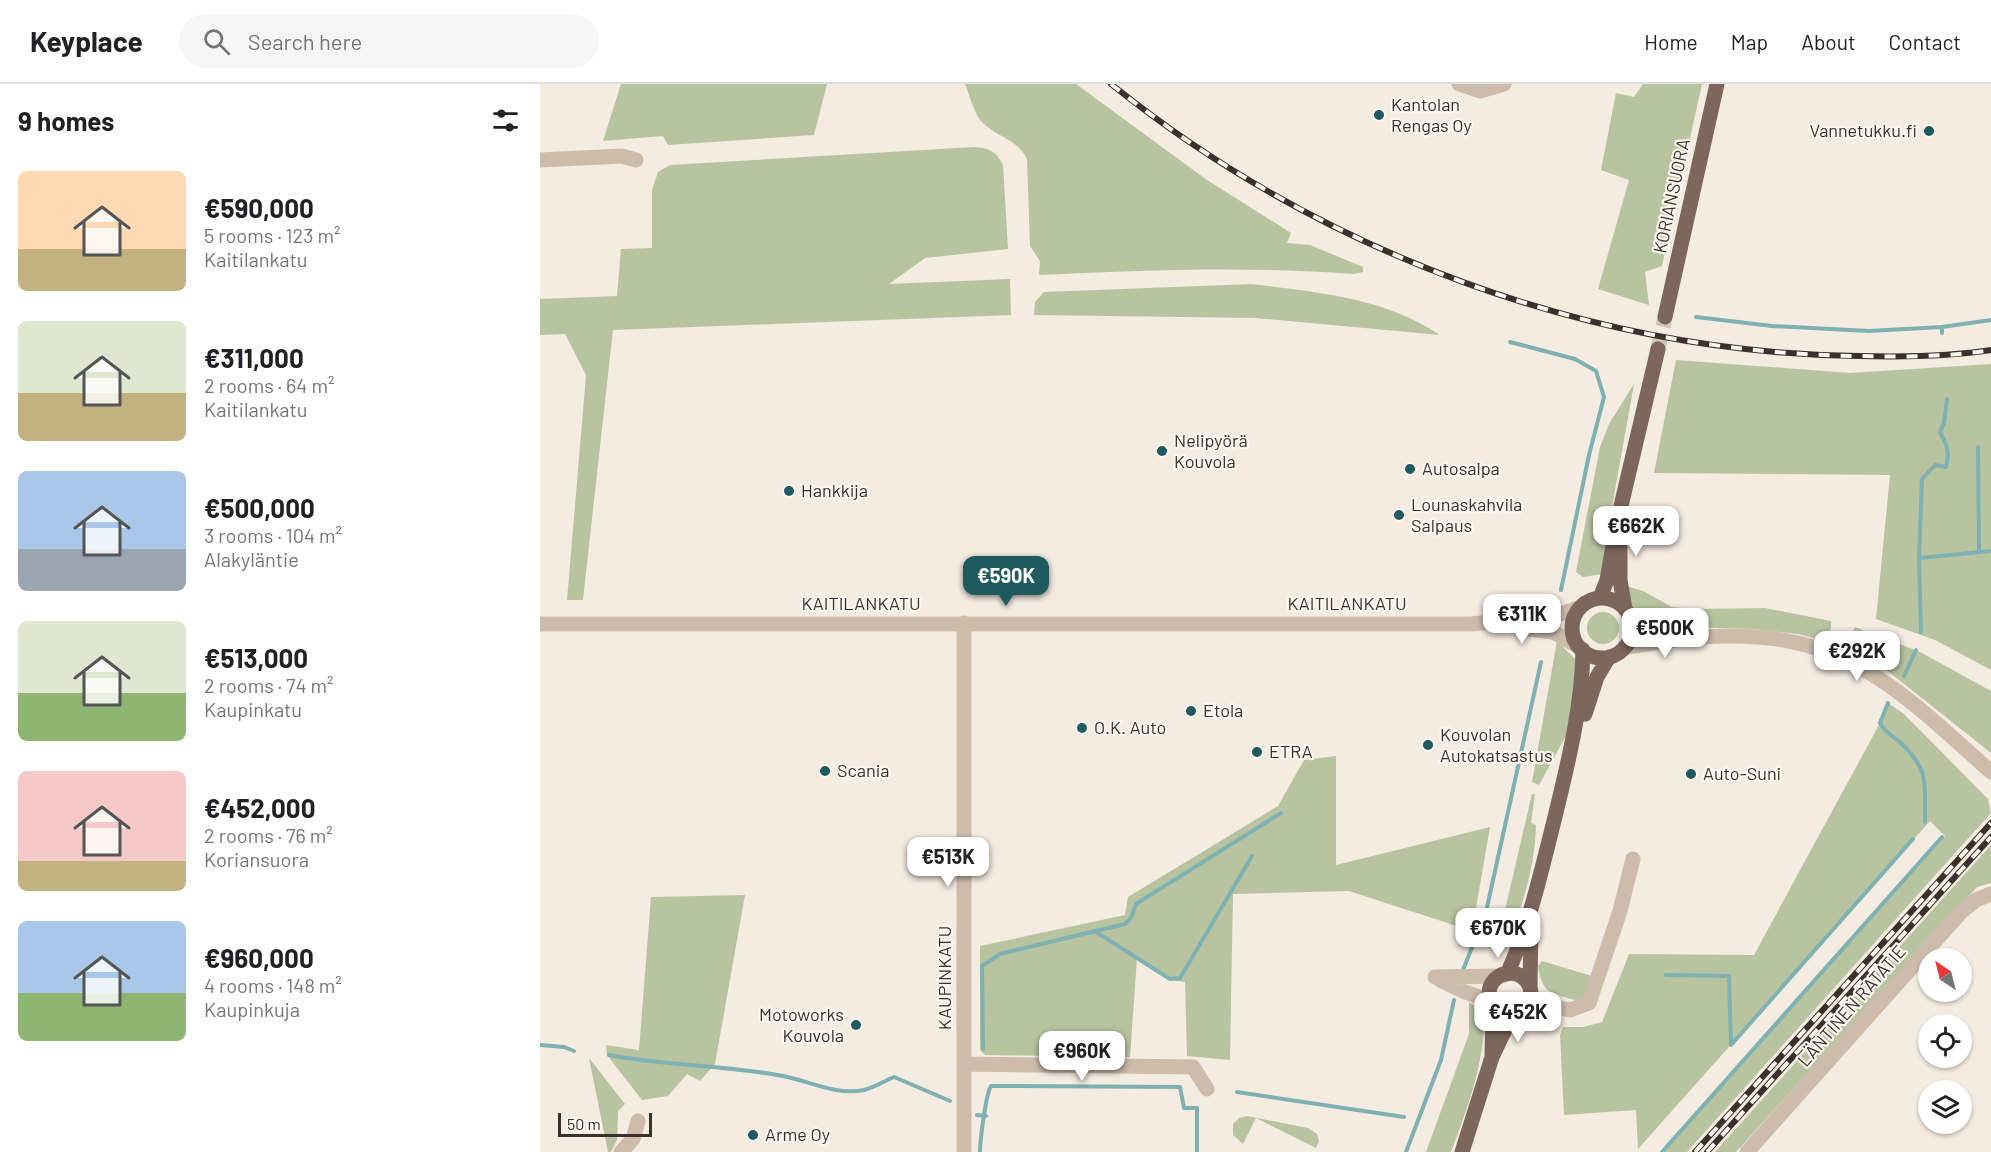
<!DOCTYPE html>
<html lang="en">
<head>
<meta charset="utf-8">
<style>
	:root { --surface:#fff; --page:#f6f6f6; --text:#202124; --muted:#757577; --line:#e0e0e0; --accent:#1f5a5e }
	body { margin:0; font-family:Barlow,sans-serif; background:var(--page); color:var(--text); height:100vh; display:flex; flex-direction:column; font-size:22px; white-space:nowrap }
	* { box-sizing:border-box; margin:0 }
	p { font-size:20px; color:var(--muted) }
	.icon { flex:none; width:33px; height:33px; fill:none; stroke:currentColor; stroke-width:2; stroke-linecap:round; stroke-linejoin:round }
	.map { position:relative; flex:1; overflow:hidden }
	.side { display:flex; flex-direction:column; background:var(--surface); width:540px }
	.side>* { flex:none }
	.needle { width:39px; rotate:325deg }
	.controls { position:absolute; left:1378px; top:864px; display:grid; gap:12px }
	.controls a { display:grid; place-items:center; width:54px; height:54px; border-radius:50%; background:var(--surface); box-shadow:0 2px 4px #0004; font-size:30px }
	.scale { position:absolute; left:18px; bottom:15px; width:94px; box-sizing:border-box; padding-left:6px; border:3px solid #3b302b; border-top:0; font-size:16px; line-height:21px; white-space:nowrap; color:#3b302b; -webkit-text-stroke:4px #fbf5ee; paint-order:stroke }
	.price { position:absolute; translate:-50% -51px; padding:0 14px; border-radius:12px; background:#fff; color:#222; font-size:20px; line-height:39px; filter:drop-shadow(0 2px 3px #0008) }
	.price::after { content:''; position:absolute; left:50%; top:36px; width:18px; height:14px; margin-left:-9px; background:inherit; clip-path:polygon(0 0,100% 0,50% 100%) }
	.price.on { background:var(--accent); color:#fff }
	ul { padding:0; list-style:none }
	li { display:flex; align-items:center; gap:18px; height:150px; padding:0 18px }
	li span { display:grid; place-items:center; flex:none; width:168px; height:120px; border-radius:9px; color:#555 }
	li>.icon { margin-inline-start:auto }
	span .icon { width:72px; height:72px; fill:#fffc; stroke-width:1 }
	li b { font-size:26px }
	h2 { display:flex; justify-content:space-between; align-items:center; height:72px; padding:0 18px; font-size:26px }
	header { display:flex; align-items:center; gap:36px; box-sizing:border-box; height:84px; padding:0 30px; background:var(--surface); border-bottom:2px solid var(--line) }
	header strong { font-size:28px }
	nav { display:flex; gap:33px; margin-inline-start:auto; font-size:21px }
	.search { width:420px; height:54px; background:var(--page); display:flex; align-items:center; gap:15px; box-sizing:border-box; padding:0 21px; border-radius:33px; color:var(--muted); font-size:22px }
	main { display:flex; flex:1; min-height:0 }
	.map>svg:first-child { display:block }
	.green { fill:#b8c4a0 }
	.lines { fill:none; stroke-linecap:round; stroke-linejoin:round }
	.stream { stroke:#7fb0b2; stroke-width:4 }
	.major-tunnel { stroke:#cfc6bd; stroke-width:15; stroke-dasharray:15 8; stroke-linecap:butt }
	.minor { stroke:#cdbbac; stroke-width:15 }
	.major { stroke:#7d675c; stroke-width:15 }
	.rail-casing { stroke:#3b302b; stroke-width:6 }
	.rail { stroke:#fbf5ee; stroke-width:4; stroke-dasharray:11; stroke-linecap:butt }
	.poi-dot { fill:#1f5a5e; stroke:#fbf5ee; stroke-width:2 }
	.labels { text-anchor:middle; stroke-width:4.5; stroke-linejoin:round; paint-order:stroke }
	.poi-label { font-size:18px; fill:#3b302b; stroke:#fbf5ee; text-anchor:start }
	.street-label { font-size:18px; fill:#3b302b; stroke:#fbf5ee }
</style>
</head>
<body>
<header>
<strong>Keyplace</strong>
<div class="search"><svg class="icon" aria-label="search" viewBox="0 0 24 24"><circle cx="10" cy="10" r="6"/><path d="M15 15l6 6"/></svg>Search here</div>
<nav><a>Home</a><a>Map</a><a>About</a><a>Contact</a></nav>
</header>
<main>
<section class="side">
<h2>9 homes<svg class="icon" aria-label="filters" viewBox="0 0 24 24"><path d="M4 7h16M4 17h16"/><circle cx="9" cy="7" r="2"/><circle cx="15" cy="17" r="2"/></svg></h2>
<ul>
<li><span style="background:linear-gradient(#ffd9b3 65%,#c2b280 0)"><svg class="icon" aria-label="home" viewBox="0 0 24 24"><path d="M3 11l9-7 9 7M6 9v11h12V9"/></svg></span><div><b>€590,000</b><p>5 rooms · 123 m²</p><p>Kaitilankatu</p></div></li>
<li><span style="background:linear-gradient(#dfe7d0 60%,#c2b280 0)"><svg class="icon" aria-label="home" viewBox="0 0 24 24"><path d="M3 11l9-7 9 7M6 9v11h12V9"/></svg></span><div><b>€311,000</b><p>2 rooms · 64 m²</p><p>Kaitilankatu</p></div></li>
<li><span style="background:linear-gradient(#a9c7e8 65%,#9aa5b1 0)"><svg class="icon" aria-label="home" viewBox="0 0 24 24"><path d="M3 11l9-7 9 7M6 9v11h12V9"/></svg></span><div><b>€500,000</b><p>3 rooms · 104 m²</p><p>Alakyläntie</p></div></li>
<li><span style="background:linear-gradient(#dfe7d0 60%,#8fb573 0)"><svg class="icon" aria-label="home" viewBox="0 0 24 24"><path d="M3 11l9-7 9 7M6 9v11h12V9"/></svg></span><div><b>€513,000</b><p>2 rooms · 74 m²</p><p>Kaupinkatu</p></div></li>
<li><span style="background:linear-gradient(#f6c9c9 75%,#c2b280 0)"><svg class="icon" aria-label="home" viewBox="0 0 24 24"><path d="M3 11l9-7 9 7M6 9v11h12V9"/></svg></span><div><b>€452,000</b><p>2 rooms · 76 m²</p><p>Koriansuora</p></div></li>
<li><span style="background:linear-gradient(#a9c7e8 60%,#8fb573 0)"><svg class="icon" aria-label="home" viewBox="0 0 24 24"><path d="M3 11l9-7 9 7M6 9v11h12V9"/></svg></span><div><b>€960,000</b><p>4 rooms · 148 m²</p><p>Kaupinkuja</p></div></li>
</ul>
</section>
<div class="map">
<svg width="1451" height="1068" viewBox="0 0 1451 1068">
	<rect width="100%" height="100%" fill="#f4ebe1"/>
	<!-- green -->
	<path class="green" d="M81,0h206l-13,51 -146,10 -5,-9 -60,5z
		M425,0h111l131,96 84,53 -4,10 23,2 53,22v5l-10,2c-106,-8 -208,-4 -314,1l1,-14 -10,-15 -3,-87c-9,-20 -29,-21 -44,-36 -9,-8 -13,-27 -18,-39z
		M1103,0h59l-40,182 -17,6 4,33 -51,-16 31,-109 -28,-10 15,-77 18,4z
		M434,63c15,1 22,4 29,18l5,84 -83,9 -36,26 121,-5 1,36 -398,15 -30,270h-16l19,-225 -21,-41 -25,1v-36l77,-3 4,-47 31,-1v-58l6,-18 12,-7z
		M712,200c67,9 130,13 188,51l-184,-17 -222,-3 1,-13 9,-10z
		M1136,276l174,13 141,-9v306l-56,-30 -59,-21 14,-144 -236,-2z
		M1094,300l-24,134 -3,44 -5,12 -19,3 -7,-5 24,-125 9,-23z
		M1086,502l17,5 29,16 22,2 71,-1 66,13c1,10 -2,14 -10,19l-23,-6 -45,-5 -96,-3 -24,-15z
		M1047 544a16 16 0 1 1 32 0a16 16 0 1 1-32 0Z
		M1315,543l65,25 71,39v62l-102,-81 -44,-23z
		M1017,557l18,18 1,20 -9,55 -28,51 -7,-3z
		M1348,619l16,11 84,85 3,14 -304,339h-24l282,-316 -15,-15 -292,328 -2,-39 -72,5 -4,-80 3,-8h20l19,-5 27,-68 125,1 126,-232z
		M796,672v109l154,-38 -18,104 -123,-40 -116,3 -3,166 -43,-4 -2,-74 -16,-2 -32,-22 -7,99 -145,-2 -5,-5v-104l145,-31 3,-18 150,-91 26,-46z
		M992,710h3l-4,29 5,2c-1,41 -13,78 -27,117l-11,-2z
		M1451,761v38l-14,4 -241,265h-21z
		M205,811l-30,169 -15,17 -13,-7 -19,22 -26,4 -35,-45 -1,-10 33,5 12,-153z
		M1002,877l50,15 -7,20 -7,5c-26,-8 -36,-6 -40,-35z
		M929,918l16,11c-1,50 -16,92 -34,139h-25l43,-118z
		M49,974l36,46 -7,7 -1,29 -6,12h-3z
		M707,1032l61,12 9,6 2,7 -3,7 -60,-30 -13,26 -10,-9v-11l6,-6z"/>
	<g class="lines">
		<!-- stream -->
		<path class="stream" d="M1156,233l76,9 97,5 73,-4v6
			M1402,243l49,-7
			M970,258l65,17 21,12 8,26 -15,58 -28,135
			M1438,363l1,105
			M1379,474l72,-7
			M1381,548l-2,-74 3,-79 13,-14 11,2c4,-15 1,-22 -6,-35l4,-9 3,-24
			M1364,592l12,-26
			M1348,619l-8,20c4,9 14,14 21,20 30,29 23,40 24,79
			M556,848l74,47 10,-1 72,-122
			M923,886l23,-58 55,-250
			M1126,891l63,1 2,69 182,-206
			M0,961l24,2 10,4
			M443,965l-1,-83 18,-12 125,-30 6,-6 5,-14 145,-91
			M69,971c58,11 116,10 174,21 26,5 54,20 81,14 10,-2 20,-9 30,-13l56,24
			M697,1008l167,25
			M437,1031l9,1
			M440,1068c0,-11 6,-59 11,-66h12l177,1 4,21h13v44
			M866,1068l35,-92 13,-60
			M1122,1068l280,-315"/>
		<!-- major-tunnel -->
		<path class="major-tunnel" d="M1118,265l7,-32"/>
		<!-- minor -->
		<path class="minor" d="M919,0l21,7 24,-7
			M0,76l82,-4 14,4
			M1090,532l20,13 31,6
			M424,539v529
			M0,540h931l83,-8 27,-9
			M979,544l34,4 28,16
			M1085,563c25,-3 51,-8 77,-10 139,-10 193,49 289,135
			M895,893l67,-1
			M900,896l25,12 26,9
			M990,918l40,8 19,-7 31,-92 13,-52
			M424,980l229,3 14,22
			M81,1068l12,-13 5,-18
			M1207,1068l215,-241 14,-11 15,-6"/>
		<!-- major -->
		<path class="major" d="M1125,233l52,-233
			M1080,463v33l5,29
			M1060,514l7,-18 10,-57 41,-174
			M1032 544a30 30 0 1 1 60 0a30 30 0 1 1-60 0Z
			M1045,630l12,-37 12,-20
			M949 910a21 21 0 1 1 42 0a21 21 0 1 1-42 0Z
			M967,890c22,-48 33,-98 46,-149 14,-58 29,-115 30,-175
			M990,903l1,-63
			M952,970l1,-48
			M922,1068l30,-95 20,-42"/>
		<!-- rail casing -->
		<g class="rail-casing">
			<path id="rail" d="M571,0c209,168 479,269 748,272 43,1 89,1 132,-6
				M1155,1068l296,-329
				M1167,1068l284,-315"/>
		</g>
		<!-- rail -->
		<use href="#rail" class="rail"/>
	</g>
	<!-- markers -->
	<g class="poi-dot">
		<circle cx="839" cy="31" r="6"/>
		<circle cx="1389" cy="47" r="6"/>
		<circle cx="622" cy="367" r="6"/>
		<circle cx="870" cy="385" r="6"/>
		<circle cx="249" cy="407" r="6"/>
		<circle cx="859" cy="431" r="6"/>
		<circle cx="651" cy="627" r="6"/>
		<circle cx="542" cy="644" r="6"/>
		<circle cx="888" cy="661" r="6"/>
		<circle cx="717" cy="668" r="6"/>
		<circle cx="285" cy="687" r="6"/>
		<circle cx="1151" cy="690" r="6"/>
		<circle cx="316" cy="941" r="6"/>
		<circle cx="213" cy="1051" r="6"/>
	</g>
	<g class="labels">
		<!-- poi labels -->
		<g class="poi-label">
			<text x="851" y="27">Kantolan<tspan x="851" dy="21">Rengas Oy</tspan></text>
			<text x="1377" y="53" text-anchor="end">Vannetukku.fi</text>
			<text x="634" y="363">Nelipyörä<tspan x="634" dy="21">Kouvola</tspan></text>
			<text x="882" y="391">Autosalpa</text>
			<text x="261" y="413">Hankkija</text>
			<text x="871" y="427">Lounaskahvila<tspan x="871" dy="21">Salpaus</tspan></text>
			<text x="663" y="633">Etola</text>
			<text x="554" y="650">O.K. Auto</text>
			<text x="900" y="657">Kouvolan<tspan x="900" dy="21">Autokatsastus</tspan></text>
			<text x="729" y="674">ETRA</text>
			<text x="297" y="693">Scania</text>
			<text x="1163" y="696">Auto-Suni</text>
			<text x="304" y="937" text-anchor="end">Motoworks<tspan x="304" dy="21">Kouvola</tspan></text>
			<text x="225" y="1057">Arme Oy</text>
		</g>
		<!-- street labels -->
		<g class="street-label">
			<text transform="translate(1132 112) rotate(-78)" y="6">KORIANSUORA</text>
			<text x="321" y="526">KAITILANKATU</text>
			<text x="807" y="526">KAITILANKATU</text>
			<text transform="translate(405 894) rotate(-90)" y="6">KAUPINKATU</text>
			<text transform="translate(1312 922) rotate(-49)" y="6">LÄNTINEN RATATIE</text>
		</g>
	</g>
</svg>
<div class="controls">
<a><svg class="needle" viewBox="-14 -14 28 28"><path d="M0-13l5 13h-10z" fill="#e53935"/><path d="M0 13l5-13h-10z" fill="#757577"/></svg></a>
<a><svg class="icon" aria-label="locate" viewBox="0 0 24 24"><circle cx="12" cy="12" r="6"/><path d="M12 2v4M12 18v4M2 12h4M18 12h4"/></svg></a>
<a><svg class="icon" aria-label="layers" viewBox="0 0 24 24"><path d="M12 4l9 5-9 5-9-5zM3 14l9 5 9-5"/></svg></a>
</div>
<div class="scale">50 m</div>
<b class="price" style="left:1096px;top:473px">€662K</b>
<b class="price on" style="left:466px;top:523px">€590K</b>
<b class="price" style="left:982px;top:561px">€311K</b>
<b class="price" style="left:1125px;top:575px">€500K</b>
<b class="price" style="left:1317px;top:598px">€292K</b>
<b class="price" style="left:408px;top:804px">€513K</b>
<b class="price" style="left:958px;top:875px">€670K</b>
<b class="price" style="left:978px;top:959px">€452K</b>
<b class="price" style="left:542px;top:998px">€960K</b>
</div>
</main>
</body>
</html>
